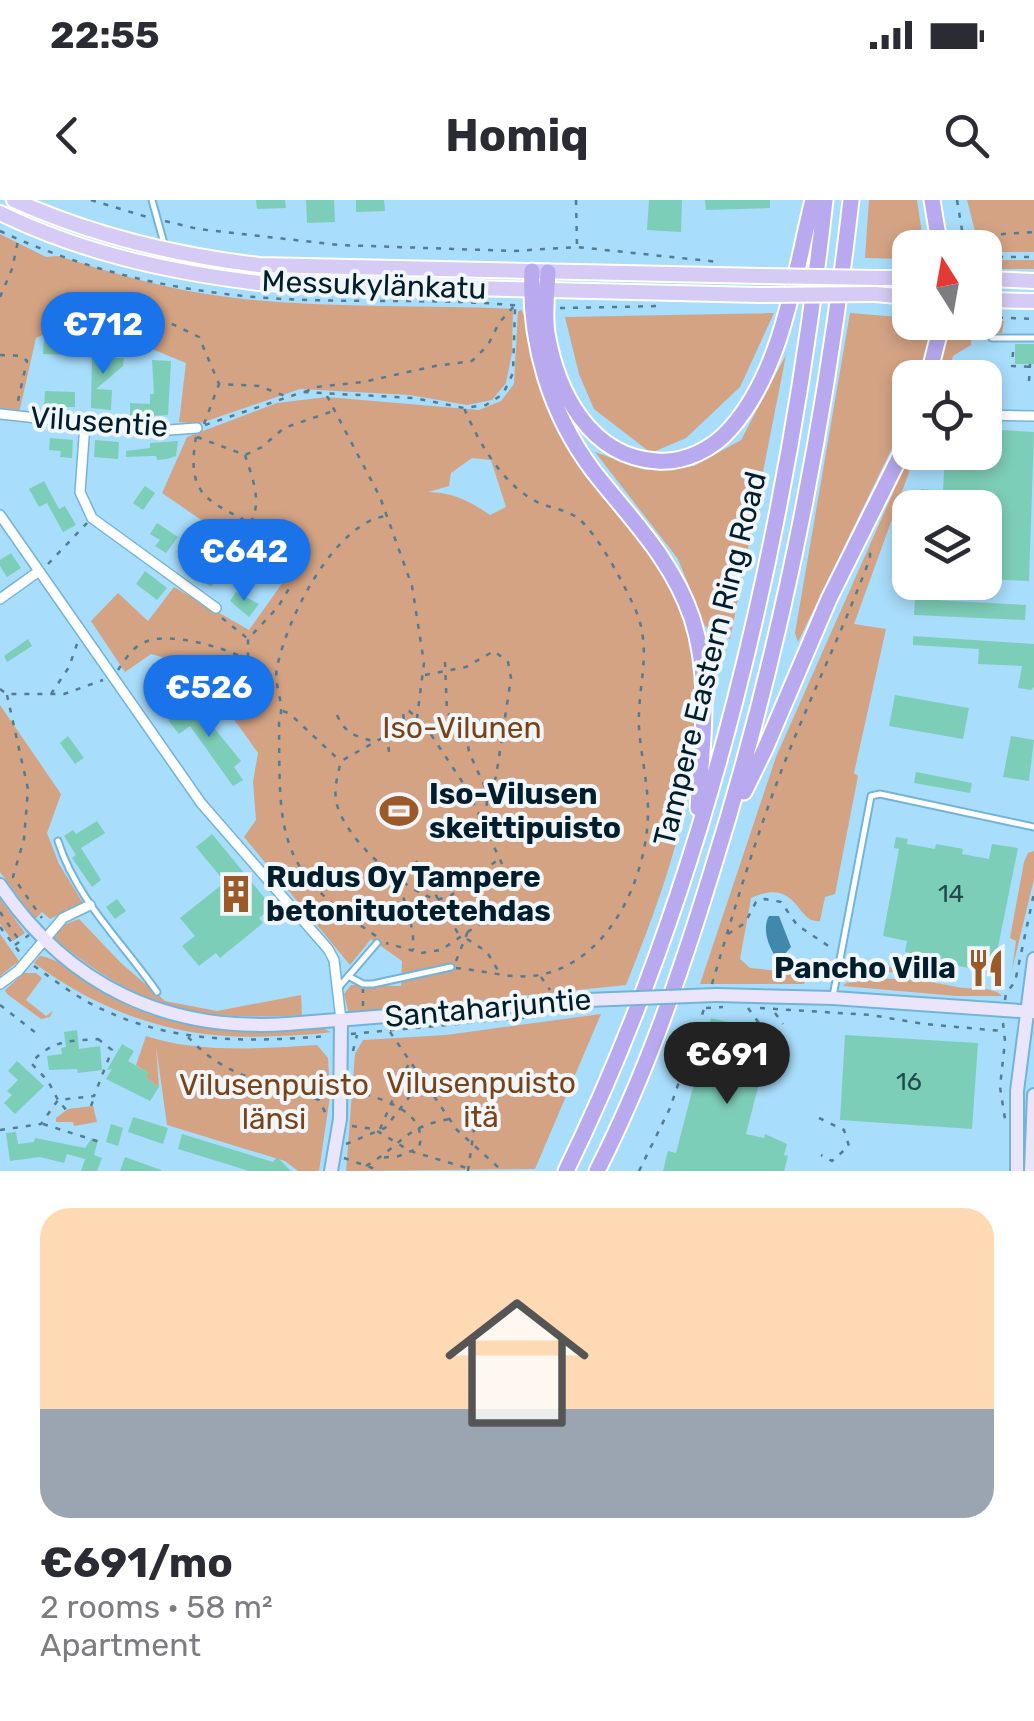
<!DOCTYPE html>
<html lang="en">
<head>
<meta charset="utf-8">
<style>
	:root { --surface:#fff; --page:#f2f2f3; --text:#2b2b33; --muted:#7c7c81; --accent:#1a73e8 }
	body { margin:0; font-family:Rubik,sans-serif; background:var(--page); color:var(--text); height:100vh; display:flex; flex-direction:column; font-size:38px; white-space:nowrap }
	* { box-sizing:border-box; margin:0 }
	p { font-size:32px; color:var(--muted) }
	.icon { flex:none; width:55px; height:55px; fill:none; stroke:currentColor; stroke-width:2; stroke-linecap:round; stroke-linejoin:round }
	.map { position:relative; height:971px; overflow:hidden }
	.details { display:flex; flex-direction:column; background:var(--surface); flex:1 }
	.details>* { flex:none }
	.needle { width:65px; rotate:349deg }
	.buttons { position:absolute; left:892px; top:30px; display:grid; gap:20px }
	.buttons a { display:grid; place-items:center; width:110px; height:110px; border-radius:20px; background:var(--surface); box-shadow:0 5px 15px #0003; font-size:50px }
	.price { position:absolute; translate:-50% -85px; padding:0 22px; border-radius:35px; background:var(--accent); color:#fff; font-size:32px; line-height:65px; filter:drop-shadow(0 2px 5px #0008) }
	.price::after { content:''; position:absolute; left:50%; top:60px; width:30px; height:22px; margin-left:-15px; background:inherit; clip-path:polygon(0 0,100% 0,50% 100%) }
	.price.on { background:#222; color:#fff }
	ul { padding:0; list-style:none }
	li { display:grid; align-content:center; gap:20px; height:530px; padding:0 40px }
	li span { display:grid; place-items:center; height:310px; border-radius:30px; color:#555 }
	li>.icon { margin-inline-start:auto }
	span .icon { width:180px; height:180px; fill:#fffc; stroke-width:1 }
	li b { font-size:42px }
	.status { display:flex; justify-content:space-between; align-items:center; height:70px; padding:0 50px; background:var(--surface); direction:ltr }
	.status svg { height:28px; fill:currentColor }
	header { display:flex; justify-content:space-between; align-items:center; height:130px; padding:0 40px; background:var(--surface); font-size:45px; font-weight:700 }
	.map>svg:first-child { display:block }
	.green { fill:#d3a384; fill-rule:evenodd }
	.water { fill:#4188ad }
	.building { fill:#7dceb8 }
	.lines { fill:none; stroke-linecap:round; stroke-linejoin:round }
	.lane-casing { stroke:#72b4d9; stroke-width:9 }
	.street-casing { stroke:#72b4d9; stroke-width:12 }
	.secondary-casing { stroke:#72b4d9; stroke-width:16 }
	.primary-casing { stroke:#fff; stroke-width:18 }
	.highway-casing { stroke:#fff; stroke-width:19 }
	.path { stroke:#537b91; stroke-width:2.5; stroke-dasharray:5 8; stroke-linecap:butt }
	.lane { stroke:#fff; stroke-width:5 }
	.street { stroke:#fff; stroke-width:9 }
	.secondary { stroke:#eae5fa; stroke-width:12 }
	.primary { stroke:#d5cbf5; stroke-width:14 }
	.highway { stroke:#b9a9ee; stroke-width:15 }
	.secondary-bridge-casing { stroke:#72b4d9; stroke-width:16; stroke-linecap:butt }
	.primary-bridge-casing { stroke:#fff; stroke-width:18; stroke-linecap:butt }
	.secondary-bridge { stroke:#eae5fa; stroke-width:12 }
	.primary-bridge { stroke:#d5cbf5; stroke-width:14 }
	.labels { text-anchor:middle; stroke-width:8; stroke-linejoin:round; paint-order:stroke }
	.number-label { font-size:25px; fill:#21494e }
	.street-label { font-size:30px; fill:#021d2b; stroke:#f0f6fa }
	.park-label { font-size:30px; fill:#7b4215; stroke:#f0f6fa }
	.poi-label { font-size:30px; font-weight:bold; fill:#021d2b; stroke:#f0f6fa; text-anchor:start }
</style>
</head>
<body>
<div class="status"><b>22:55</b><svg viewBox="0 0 49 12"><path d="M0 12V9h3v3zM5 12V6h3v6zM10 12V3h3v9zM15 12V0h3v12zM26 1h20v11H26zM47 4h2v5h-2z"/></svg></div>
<header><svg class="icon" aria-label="back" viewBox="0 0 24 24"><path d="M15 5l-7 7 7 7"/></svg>Homiq<svg class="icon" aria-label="search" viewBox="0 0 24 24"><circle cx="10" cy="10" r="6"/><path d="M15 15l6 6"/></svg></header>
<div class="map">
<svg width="1034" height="971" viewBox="0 0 1034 971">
	<rect width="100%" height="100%" fill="#a8ddfb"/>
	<!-- green -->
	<path class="green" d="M869,0h48l7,47 -14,1v11l-45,-1z
		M967,0h67v52h-49v-4l-6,-1z
		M0,34l46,23 12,-1c49,15 97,30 148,38 101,16 205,10 307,15l-1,44 -6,30 -14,17 -25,5 -57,-10 -110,-6 -102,35 -19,-2 7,-59 -56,-23 -85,-6 -9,4 -17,75 -19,-3z
		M985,60h49v9h-49z
		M522,110c13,38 14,81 36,116 25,41 58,77 86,117 8,12 19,24 25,38 60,132 8,277 -43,404l-277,29 -5,-20 7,-9 50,1 1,-25 -31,-22 -21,26 -106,-128 12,-17 -3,-38 5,-29 -61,-86 -46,-13 -26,18 -34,-51 27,-28 30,28 26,-34 75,43 37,-52 -124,-85 25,-56 90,-34 50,-6 152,13 22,-9 13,-17 4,-73zM472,258l19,2 15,47 -16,8c-22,-15 -36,-22 -62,-23l21,-6 2,-13z
		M774,113l-34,74 -54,51 -35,15 -57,-44 -15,-35 -14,-57z
		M850,113l60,5v4l25,1 -16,54 -9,1 -3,39 -109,225 -3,-9z
		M1004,121l-2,12 -31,1v11l-18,11 -6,21h-11l14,-54z
		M786,155l-56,284 -25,-13 -27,-67 -83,-107 50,18 49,-4 47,-26z
		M911,252l5,1 -62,171 32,5 -32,144 4,3 -23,118 -10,3 -5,24c-24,4 -21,-45 -69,-23l-11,61 10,9 52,5 4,6 -2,5h-104l76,-227z
		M0,505l61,89 -14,39 12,31 24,39 -33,16 -8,-7 -7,7 -35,-47z
		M1034,651v28l-22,91 4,-29 -6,-3 14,-76 4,-9z
		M0,699l25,34 -12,8 -13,-17z
		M79,719l42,44 44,38 52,10 84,-16 1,20c-107,7 -164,-7 -248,-77l9,-13z
		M0,734l19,27 -19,15z
		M40,756c22,2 51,31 72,42 66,35 137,35 210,30l9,4c-17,3 -36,3 -54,4 -90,6 -170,-19 -243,-73z
		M845,764l2,7 19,-2 1,-4 49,5 -67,6 -7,-5z
		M24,773h12l6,5 -16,22 20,16 7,-5 -3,6 -9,2 -34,-25 -2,-4z
		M878,779c30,-1 53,3 79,8 13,3 34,-2 45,9h-46l-113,-10 3,-3z
		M601,814l-66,155 -189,2 9,-117 8,-14 83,-5z
		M146,836c51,17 115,13 171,9l11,13 2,38 -11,75h-21l-13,-10 -118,-36 -11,-79 3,41 -13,-9 2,-5 -12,-8z
		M93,906l4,16 -23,4 -1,-4h-17v-4l12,-9z"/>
	<!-- water -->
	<path class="water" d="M769,716h10l12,31 -7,8 -9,1c-7,-11 -13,-28 -6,-40z"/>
	<!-- building -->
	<path class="building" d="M256,0h29l1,8 -29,1z
		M306,0h28l1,22 -28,1z
		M356,0h28l1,11 -29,1z
		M649,0h33l-1,32 -34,-2z
		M705,0h65v8l-64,2z
		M44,139l34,2 -1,14 -34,-1z
		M1015,144h19v20h-19z
		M106,145l5,1v6l5,6h8l-1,8 -27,23 16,1 -1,20 -20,-2 1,-50z
		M152,160l19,1 -3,54 -38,2v-14l20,1v-10h4z
		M45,191l30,1v15h-31z
		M985,229l49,3 -5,149 -44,-2v-71h-65l1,-19 22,2 2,-39h40z
		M50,238l23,2 -1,18 -12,-1 1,-6 -12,-1z
		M95,240l24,2 -1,17 -24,-2z
		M178,241l-2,15 -9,3 -10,1 -1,-4h-5l-25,1v-6l24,-3v-5z
		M44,281l15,28 6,-3 11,19 -13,7 -16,-29 -8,4 -10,-18z
		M145,286l10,7 -12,17 -10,-7z
		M157,323l21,14 -12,16 -11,-7 5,-6 -10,-6z
		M11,353l10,15 -14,9 -7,-11v-6z
		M198,355l24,17 -11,15 -12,-9 7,-9 -12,-8z
		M249,361l12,10 -9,12 -13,-9z
		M145,371l22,17 -10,12 -21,-16z
		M236,392l23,12 -10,13 -19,-16z
		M915,399l111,6 -1,15 -111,-5z
		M913,436l121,8v43l-3,3 -13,-2 4,-22 -44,-2 1,-15 -66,-4z
		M28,439l4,7 -25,16 -3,-6z
		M170,473l7,10 -16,12 -8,-10z
		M895,495l74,13 -6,31 -74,-13z
		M193,502l48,59 -7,6 9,13 -10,6 -43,-60 -11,8 -11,-14z
		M68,536l16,22 -9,6 -15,-21z
		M1011,536l23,4 -5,41 -26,-4z
		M916,572l56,11 -2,10 -56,-10z
		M97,621l8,12 -24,15 20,32 -9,7 -20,-29 4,-3 -12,-19 9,-6 3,4z
		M212,634l60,73 -13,11 4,5 -43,35 -4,-5 -17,13 -17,-20 13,-10 -15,-18 45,-36 -29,-35z
		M896,637l12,2 -1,5 28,5 1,-5 22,4 5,1 -1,5 27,5 3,-15 26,4 -25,124 -47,-8 -2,7 -18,-3 2,-11 -23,-5 2,-11 -24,-5 16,-87 -5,-1z
		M117,699l9,12 -11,8 -9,-12z
		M711,818l61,15 -26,101 18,4 1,-4 22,10 -3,11 4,1 -4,15h-121l5,-20 8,2z
		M77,830l2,19 21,-3 2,24 -24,3 -1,-4 -28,1 -2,-14 15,-2 -1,-6 5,-1 -2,-15z
		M845,835l133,8 -6,86 -132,-9z
		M122,844l12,7 -6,10 21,12 -3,5 13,9 -9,14 -44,-22 6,-10 -5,1z
		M17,861l27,25 -29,28 -11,-11 8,-8 -5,-4 11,-11 -10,-9z
		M133,917l35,11 -5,16 -35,-12z
		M111,924l12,4 -5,18 -12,-4z
		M16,932l2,12 16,-2 1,-4 50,10 7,-10 6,2 -4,15 8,3 -5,13h-16l4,-12 -18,-5 -3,9 -24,-6 -30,4 -4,-28z
		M182,934l91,28 4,-5 14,14h-42l-71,-22z
		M125,957l36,13v1h-41z"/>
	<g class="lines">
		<!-- lane casing -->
		<g class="lane-casing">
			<path id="lane" d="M152,0l13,47
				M992,138h42
				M58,641c18,58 65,102 99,151
				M348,776l15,8h10l78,-17
				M339,787l38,-44
				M833,796l38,-200 9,-2 154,33"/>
		</g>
		<!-- street casing -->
		<g class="street-casing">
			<path id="street" d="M0,214l155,17 42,-3
				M985,215l49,1
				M85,224l-5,68 12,26 124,90
				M0,315l201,288 127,146 6,11 7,60
				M0,399l39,-28
				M0,784l18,-13 45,-53 27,-13"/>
		</g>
		<!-- secondary casing -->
		<g class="secondary-casing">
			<path id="secondary" d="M0,685c68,101 167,147 287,139l300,-24
				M716,795l117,3 201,14
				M331,971l9,-52 1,-99
				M1017,971v-80l17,-132
				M1031,971l3,-76"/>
		</g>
		<!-- primary casing -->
		<g class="primary-casing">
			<path id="primary" d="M14,0c78,35 160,55 245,65l503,11
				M0,13c82,40 169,59 259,70l500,12
				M877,78h33
				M985,79l49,2
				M875,94l35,3
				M985,100l49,1"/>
		</g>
		<!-- highway casing -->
		<g class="highway-casing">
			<path id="highway" d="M932,0l8,48
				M532,71c-3,72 18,143 62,201 37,47 78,87 98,146 20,62 10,126 6,190
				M548,72c-1,20 -4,41 -1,61 10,59 43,124 110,128 28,2 56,-12 74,-33 53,-61 63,-153 82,-228
				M928,178l14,-56
				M744,592l21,-43 64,-150 81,-163
				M566,971c144,-295 223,-646 259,-971
				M597,971c48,-94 83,-196 114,-297 69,-219 114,-446 140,-674"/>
		</g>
		<!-- path -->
		<path class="path" d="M91,0l56,17
			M576,0l1,46
			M957,0l8,48
			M165,21l33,8 141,16 175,6 63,-4 142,15
			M0,31c87,41 187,63 283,68 79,4 160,-1 239,7
			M964,45l24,-10 46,-3
			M985,57h49
			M0,97l12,-28 6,-28
			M96,106l70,15 33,16 20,47
			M560,108l102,-2
			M985,117l49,2
			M1013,152l-1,14 22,1
			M0,155l22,1 5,5 -10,44
			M1029,181l1,-17
			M305,192l11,-5 47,-5 72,-16 37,-5 16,-16 11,-22 16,-18
			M327,196l53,101 32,89 12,77 -7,55 7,6 43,65 44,94 -1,14 -7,11 -62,42 -20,3 -35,-10
			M204,224l15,-40 40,2 26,10
			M205,225l98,-33 111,6 50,10 22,-3 17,-11 10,-21 2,-65
			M196,237c-12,69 22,63 65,94 17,13 25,35 29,56l-12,20 -30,32v20
			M197,237l48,18 17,-8 22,-19 49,-17
			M245,255c7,22 18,47 5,69
			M48,364l39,-41
			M222,418l25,20
			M445,462l2,50 20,27 2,13 19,42
			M118,470c7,-10 14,-23 27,-28 23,-11 77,5 99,16 11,5 21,17 30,25
			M230,472l17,-12
			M425,475l41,-8 28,-16 14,11 3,16 -15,99 -9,20 -1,25
			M0,489l7,5h57l39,-14
			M51,494l18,-27 8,-23
			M7,495l21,94 -4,50 -11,38 29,41
			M283,511l7,3 49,46
			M337,515c8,18 17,21 36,26
			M416,519l-75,42c-3,13 -7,26 -5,40 8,38 65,87 101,99l13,-4 49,-37
			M393,520l11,1 -1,-9 6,-1 7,6
			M429,529l20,-10
			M387,534l2,18
			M416,661l43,74
			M400,685l13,47v18
			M0,712l19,28
			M0,727l21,27
			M728,734l17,-11 11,-21 9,-3 16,3 16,23 36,24
			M376,736c-102,-67 -96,-103 -97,-215 7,-17 -6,-35 -2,-53 9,-48 57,-145 109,-152
			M467,739l20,13 12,20
			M15,745l14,-10
			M456,761l12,-30
			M34,766c23,16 46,34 72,45 71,33 147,31 222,25
			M456,768c27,2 57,12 83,7 71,-13 109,-99 109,-164 0,-28 -7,-55 -9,-83 -2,-47 16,-80 -7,-126 -11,-23 -34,-67 -53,-83 -11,-9 -29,-11 -42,-17 -35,-18 -58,-59 -73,-94
			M541,777l9,13
			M1000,779l9,9
			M712,784c22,-74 44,-148 72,-220 27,-69 60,-136 86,-206v-12
			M1005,800l1,-7 9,-11 19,-89
			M0,805l40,31
			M363,806v-17
			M706,808l17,-1
			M748,808l11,15
			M760,808l111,7 53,9 78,7
			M775,813l8,11
			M1003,823l2,18 -5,46 5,32
			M390,832l67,98 42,38
			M351,834l191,-18
			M188,837c40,43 77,43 131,63l8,16
			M98,839l14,11 -18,46 -36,4 -10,-19 -17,-18c21,-23 37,-22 67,-24z
			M353,851l4,-16
			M353,890c27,9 76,20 66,58l-20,8 -21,2
			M91,906l3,-8
			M819,918l25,12 5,16 -17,15 -11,-6
			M43,924l60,19
			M352,926l22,3 36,22 57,17
			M380,929l29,-66
			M0,930l41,-6 17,-24 9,11
			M346,944l39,-16 25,-32 15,-12
			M344,958l37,13
			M366,966c35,-20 39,-40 84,-47
			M468,971l6,-42 -3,-12
			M639,971l31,-63 35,-102"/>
		<!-- lane -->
		<use href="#lane" class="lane"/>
		<!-- street -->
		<use href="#street" class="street"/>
		<!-- secondary -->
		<use href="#secondary" class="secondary"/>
		<!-- primary -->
		<use href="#primary" class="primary"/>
		<!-- highway -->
		<use href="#highway" class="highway"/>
		<!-- secondary-bridge casing -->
		<g class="secondary-bridge-casing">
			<path id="secondary-bridge" d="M587,800l129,-5"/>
		</g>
		<!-- primary-bridge casing -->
		<g class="primary-bridge-casing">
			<path id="primary-bridge" d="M762,76l115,2
				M759,95l116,-1"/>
		</g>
		<!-- secondary-bridge -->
		<use href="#secondary-bridge" class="secondary-bridge"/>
		<!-- primary-bridge -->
		<use href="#primary-bridge" class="primary-bridge"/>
	</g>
	<!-- icons -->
	<defs>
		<g id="stadium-bare" transform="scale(3)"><path d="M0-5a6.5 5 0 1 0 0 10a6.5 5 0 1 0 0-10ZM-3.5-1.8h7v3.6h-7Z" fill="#9c5a28" stroke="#f0f6fa" stroke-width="2.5" paint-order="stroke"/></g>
		<g id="building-bare" transform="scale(3)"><path d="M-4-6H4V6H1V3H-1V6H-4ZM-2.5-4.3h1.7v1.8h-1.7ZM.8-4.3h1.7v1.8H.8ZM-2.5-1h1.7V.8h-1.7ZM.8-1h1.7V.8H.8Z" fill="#9c5a28" stroke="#f0f6fa" stroke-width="2.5" paint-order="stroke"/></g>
		<g id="restaurant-bare" transform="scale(3)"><path d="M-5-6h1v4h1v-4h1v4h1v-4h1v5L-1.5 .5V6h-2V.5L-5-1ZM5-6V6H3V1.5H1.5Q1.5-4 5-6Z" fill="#9c5a28" stroke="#f0f6fa" stroke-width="2.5" paint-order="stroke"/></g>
	</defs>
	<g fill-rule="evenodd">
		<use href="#stadium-bare" x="399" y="611"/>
		<use href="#building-bare" x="236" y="694"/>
		<use href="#restaurant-bare" x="986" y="768"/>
	</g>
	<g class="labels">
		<!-- number labels -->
		<g class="number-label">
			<text x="951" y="702">14</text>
			<text x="909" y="890">16</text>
		</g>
		<!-- street labels -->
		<g class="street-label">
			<text transform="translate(374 85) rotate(2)" y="10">Messukylänkatu</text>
			<text transform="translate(99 222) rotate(4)" y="10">Vilusentie</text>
			<text transform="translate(710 459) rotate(-76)" y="10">Tampere Eastern Ring Road</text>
			<text transform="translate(488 808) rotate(-5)" y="10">Santaharjuntie</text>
		</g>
		<!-- park labels -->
		<g class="park-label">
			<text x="462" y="538">Iso-Vilunen</text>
			<text x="481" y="893">Vilusenpuisto<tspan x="481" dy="34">itä</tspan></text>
			<text x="274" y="895">Vilusenpuisto<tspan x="274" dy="34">länsi</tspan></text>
		</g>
		<!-- poi labels -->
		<g class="poi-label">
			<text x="429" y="604">Iso-Vilusen<tspan x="429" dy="34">skeittipuisto</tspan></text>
			<text x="266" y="687">Rudus Oy Tampere<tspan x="266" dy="34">betonituotetehdas</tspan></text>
			<text x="956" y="778" text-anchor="end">Pancho Villa</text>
		</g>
	</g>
</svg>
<div class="buttons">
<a><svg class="needle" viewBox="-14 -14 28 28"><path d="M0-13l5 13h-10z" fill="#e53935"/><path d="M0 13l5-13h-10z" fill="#7c7c81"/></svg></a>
<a><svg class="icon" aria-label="locate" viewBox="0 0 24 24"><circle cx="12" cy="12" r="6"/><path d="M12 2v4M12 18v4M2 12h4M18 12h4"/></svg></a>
<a><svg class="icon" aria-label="layers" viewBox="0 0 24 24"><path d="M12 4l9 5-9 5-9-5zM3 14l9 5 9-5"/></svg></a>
</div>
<b class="price" style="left:103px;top:177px">€712</b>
<b class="price" style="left:244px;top:404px">€642</b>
<b class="price" style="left:209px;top:540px">€526</b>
<b class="price on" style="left:727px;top:907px">€691</b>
</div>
<section class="details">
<ul>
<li><span style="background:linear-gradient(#ffd9b3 65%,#9aa5b1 0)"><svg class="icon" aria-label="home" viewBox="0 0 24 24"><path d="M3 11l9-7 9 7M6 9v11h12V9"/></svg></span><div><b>€691/mo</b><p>2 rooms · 58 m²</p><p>Apartment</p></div></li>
</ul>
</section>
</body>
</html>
